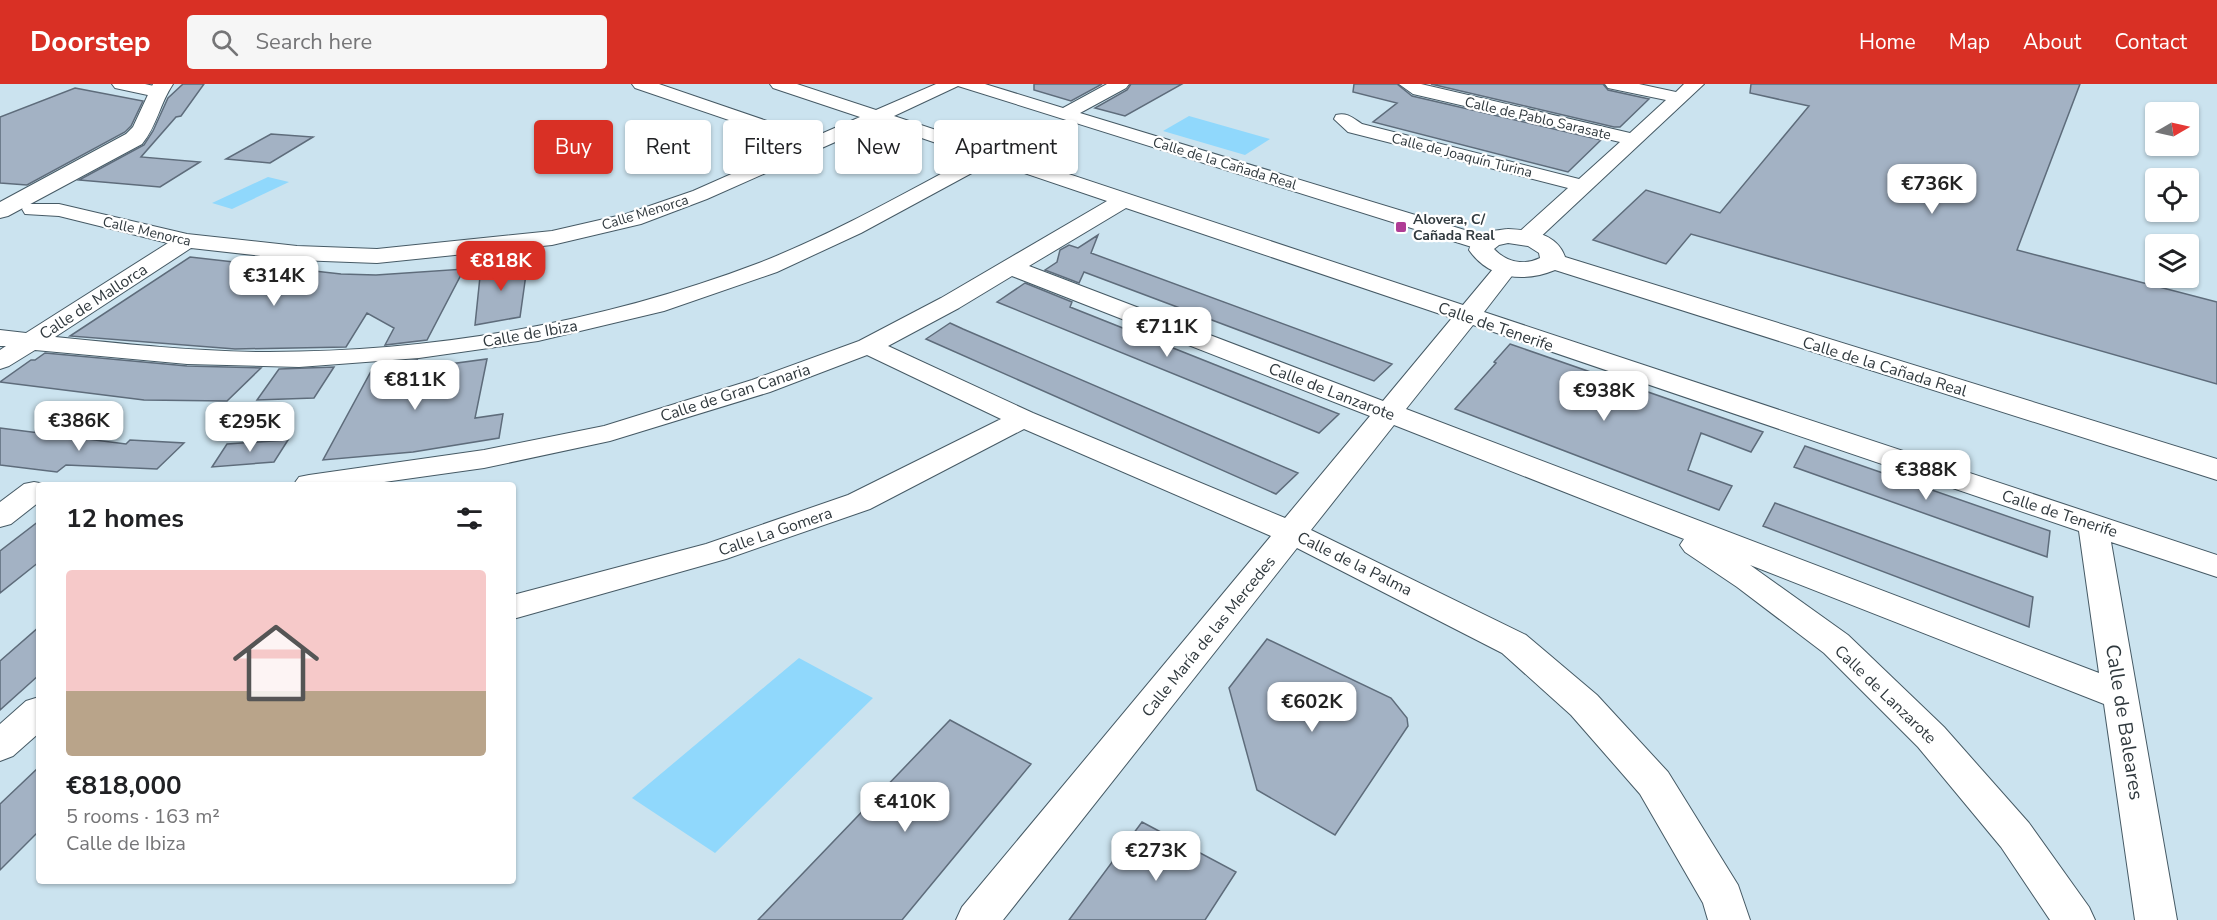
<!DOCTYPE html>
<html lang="en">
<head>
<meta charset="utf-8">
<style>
	:root { --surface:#fff; --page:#f6f6f6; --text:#202124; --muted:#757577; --accent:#d93025 }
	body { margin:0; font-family:"Nunito Sans",sans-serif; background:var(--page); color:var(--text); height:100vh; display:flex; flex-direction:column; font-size:22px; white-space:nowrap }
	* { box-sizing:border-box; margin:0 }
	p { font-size:20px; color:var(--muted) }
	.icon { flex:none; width:33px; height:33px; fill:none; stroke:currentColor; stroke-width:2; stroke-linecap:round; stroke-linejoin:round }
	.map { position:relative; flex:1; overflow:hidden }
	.side { position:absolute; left:36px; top:398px; width:480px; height:402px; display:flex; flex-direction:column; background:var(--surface); border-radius:6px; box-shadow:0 2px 4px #0004 }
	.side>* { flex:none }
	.guide { position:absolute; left:534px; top:36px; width:570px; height:54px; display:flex; gap:12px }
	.needle { width:39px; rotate:81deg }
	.fabs { position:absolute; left:2145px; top:18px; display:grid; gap:12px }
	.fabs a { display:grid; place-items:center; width:54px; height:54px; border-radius:6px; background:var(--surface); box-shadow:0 2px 4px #0004; font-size:30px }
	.price { position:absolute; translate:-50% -51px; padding:0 14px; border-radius:12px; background:#fff; color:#222; font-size:20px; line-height:39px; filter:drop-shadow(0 2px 3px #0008) }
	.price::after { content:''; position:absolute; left:50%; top:36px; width:18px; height:14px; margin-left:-9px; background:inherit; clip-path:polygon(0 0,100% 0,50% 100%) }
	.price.current { background:var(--accent); color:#fff }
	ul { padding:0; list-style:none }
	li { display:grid; align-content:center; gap:12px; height:318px; padding:0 30px }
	li span { display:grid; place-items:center; height:186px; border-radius:6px; color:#555 }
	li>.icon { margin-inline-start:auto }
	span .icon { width:108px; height:108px; fill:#fffc; stroke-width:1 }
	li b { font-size:26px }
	h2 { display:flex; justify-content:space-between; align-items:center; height:72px; padding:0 30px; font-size:26px }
	.chip { padding:0 21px; border-radius:6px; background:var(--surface); box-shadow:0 2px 4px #0004; font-size:21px; line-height:54px }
	.chip.current { background:var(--accent); color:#fff }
	header { display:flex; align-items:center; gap:36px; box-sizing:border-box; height:84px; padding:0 30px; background:var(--accent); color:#fff }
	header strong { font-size:28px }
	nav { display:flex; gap:33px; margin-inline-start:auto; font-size:21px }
	.search { width:420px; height:54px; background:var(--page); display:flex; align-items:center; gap:15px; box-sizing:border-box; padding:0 21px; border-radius:6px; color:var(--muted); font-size:22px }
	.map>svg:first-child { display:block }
	.green { fill:#90d8fc }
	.building { fill:#a3b2c4; stroke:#5e6c7b; stroke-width:1.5 }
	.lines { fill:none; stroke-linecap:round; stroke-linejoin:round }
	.minor-casing { stroke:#465a65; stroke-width:2 }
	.tertiary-casing { stroke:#465a65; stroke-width:2 }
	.minor { fill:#fff; fill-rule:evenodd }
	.tertiary { fill:#fff; fill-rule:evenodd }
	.poi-dot { fill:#af3c95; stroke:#fff; stroke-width:2 }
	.labels { text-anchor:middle; stroke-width:4.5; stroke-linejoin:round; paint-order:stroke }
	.far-street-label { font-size:14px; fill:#30393e; stroke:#fff }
	.far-poi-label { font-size:14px; font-weight:bold; fill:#30393e; stroke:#fff; text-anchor:start }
	.street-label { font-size:16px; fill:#30393e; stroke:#fff }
	.near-street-label { font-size:20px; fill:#30393e; stroke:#fff }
</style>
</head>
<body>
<header>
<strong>Doorstep</strong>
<div class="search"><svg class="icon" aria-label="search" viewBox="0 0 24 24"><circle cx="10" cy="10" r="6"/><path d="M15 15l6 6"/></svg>Search here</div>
<nav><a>Home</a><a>Map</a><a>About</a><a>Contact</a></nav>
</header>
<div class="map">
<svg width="2217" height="836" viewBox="0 0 2217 836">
	<rect width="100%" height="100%" fill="#cbe3ef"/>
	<!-- green -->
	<path class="green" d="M1189,32l81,23 -25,16 -82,-24z
		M268,93l21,5 -57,27 -20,-6z
		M799,574l74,40 -158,155 -83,-55z"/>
	<!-- building -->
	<path class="building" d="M183,0h21l-23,32 -5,1 -35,40 59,5 -40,25 -81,-7 65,-35 9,-14 15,-33z
		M1034,0h68l-31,17 -37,-11z
		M1131,0h51l-57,32 -30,-8 32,-18z
		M1354,0h43l15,12 189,44 -33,32 -195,-50 24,-19 -44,-11z
		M1431,0h172l5,6 41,9 -29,28h-6z
		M1751,0h329l-63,166 200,52v82l-526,-150 -25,30 -73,-24 53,-50 74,23 89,-107 -59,-13z
		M75,4l68,13 -12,25 -6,6 -98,53 -27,-2v-66z
		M271,50l42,3 -43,26 -44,-4z
		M1098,151l-7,18 301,111 -18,17 -290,-109 -5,11 -34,-13 12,-8 3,-12 9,-5 9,3z
		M190,173l151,17 35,1 88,-6 -37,71 -42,5 9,-17 -27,-15 -21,34 -111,2 -165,-13z
		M528,176l-8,57 -45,8 6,-58z
		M1025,199l47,19 -2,5 269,107 -20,19 -322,-131z
		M950,239l13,6 335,144 -22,21 -350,-155z
		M1510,260l253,88 -12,20 -50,-19 -13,37 44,16 -13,24 -264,-101 41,-46 -2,-1z
		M45,269l142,13 74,2 -34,33 -83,-1 -144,-18 31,-22h4z
		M487,275l-12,59 28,-4 -4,24 -86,14 -90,8 52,-96 42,-4 -5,9z
		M334,283l-20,31 -57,2 22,-31z
		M0,344l126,16 4,-4 54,3 -27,26 -91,-4 -9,7 -57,-7z
		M288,356l-14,22 -62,5 15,-23z
		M1805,362l245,85 -3,26 -253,-90z
		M1775,419l258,94 -4,30 -266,-101z
		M39,437v41l-39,31v-42z
		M39,543v48l-39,35v-49z
		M1267,555l124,59 16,20 1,8 -73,109 -78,-45 -28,-102z
		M950,636l81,44 -129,156h-144z
		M39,683v64l-39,39v-66z
		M1142,738l94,50 -31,48h-136z"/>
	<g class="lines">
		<!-- minor casing -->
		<g class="minor-casing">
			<path id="minor" d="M112,0h33l18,4 3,4 -3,4 -6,1 -42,-9z
				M632,0h27l155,53 46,-20 -87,-29 -3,-4h27l79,26 60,-26h49l78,24 44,-24h22l-3,4 -46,25 411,125 3,5 -3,5 -8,2 -8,-2 -517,-162 -64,30 569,189 35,-42 8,-2 8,2 4,5 -34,44 733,243v22l-106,-35 66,378h-42l-31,-216 -354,-139 98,70 96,92 85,96 60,84 6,13h-45l-49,-73 -83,-100 -94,-94 -87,-66 -52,-35 -5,-7 4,-6 -290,-114 -83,105 215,105 71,60 71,77 70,113 12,35h-42l-5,-17 -63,-109 -69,-79 -69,-62 -205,-105 -294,372h-47l6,-13 309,-371 -247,-107 -154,80 -144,50 -213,60v-24l193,-51 142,-49 153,-76 -134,-64 -97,37 -160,49 -126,27 -114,16h-76l5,-7 10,-2 175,-25 120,-24 148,-46 107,-39 82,-43 166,-97 -115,-39 -131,71 -84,39 -113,39 -126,30 -119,17 -120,9 -112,-3 -152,-14 -26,16 -9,3v-19l6,-4h-6v-16l26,3 142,-90 -109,-27 -34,-2 -3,-5 3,-5h34l128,30 110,12 80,3 175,-18 74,-17 67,-23 106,-47 -164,-56zM878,39l96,33c-71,38 -141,78 -215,107 -158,60 -329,90 -498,89 -69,-1 -137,-8 -206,-15l136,-89 106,12 80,3 175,-18 89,-21 66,-25zM1126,124l326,110 -69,83 -354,-135zM1012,192l358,140 -85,102 -252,-105 -145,-67 71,-38zM1473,241l606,206 20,142 -693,-264z
				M1399,0h22l209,49 36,-33 -58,-12 -3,-4h34l37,8 8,-8h20l-170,159 -8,2 -8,-2 -3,-5 3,-5 50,-45 -220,-56 -14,-13 2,-4c11,-3 17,3 26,9l217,55 41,-37 -207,-48z
				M34,398l11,2h-6v18l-28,22 -11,3v-25l24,-18z
				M39,613v36l-26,23 -13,5v-37l26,-23z"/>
		</g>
		<!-- tertiary casing -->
		<g class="tertiary-casing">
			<path id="tertiary" d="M153,0h20c-13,19 -16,42 -31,60l-134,72 -8,2v-16l126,-68 7,-7z
				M1508,145c22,1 49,4 57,28l652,202v21l-662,-210c-31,13 -66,9 -86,-20 5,-18 22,-19 39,-21zM1508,159l20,3 11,7 1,5c-16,8 -34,4 -46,-9l5,-4z"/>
		</g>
		<!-- minor -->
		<use href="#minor" class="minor"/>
		<!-- tertiary -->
		<use href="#tertiary" class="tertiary"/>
	</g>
	<!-- markers -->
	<rect class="poi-dot" x="1395" y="137" width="12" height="12" rx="3"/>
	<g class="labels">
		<!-- far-street labels -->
		<g class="far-street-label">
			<text transform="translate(1538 34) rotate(13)" y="5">Calle de Pablo Sarasate</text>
			<text transform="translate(1462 71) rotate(14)" y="5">Calle de Joaquín Turina</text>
			<text transform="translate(1225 79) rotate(17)" y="5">Calle de la Cañada Real</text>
			<text transform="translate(645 128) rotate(-17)" y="5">Calle Menorca</text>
			<text transform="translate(147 147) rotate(13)" y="5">Calle Menorca</text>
		</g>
		<!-- far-poi labels -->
		<g class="far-poi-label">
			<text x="1413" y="140">Alovera, C/<tspan x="1413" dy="16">Cañada Real</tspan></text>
		</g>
		<!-- street labels -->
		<g class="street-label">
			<text transform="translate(93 217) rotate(-33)" y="6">Calle de Mallorca</text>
			<text transform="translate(1496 242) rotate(19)" y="6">Calle de Tenerife</text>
			<text transform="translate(530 249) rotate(-10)" y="6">Calle de Ibiza</text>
			<text transform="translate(1885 282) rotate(17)" y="6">Calle de la Cañada Real</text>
			<text transform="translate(1332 307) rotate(21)" y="6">Calle de Lanzarote</text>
			<text transform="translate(735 308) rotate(-18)" y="6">Calle de Gran Canaria</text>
			<text transform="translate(2060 429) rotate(18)" y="6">Calle de Tenerife</text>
			<text transform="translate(775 447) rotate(-19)" y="6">Calle La Gomera</text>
			<text transform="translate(1355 479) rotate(26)" y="6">Calle de la Palma</text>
			<text transform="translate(1208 552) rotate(-51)" y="6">Calle María de las Mercedes</text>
			<text transform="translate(1886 610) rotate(44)" y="6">Calle de Lanzarote</text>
		</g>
		<!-- near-street labels -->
		<g class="near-street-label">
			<text transform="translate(2125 638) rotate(81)" y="7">Calle de Baleares</text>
		</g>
	</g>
</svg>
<div class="fabs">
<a><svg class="needle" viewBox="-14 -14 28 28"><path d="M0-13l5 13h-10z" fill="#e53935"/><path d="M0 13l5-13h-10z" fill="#757577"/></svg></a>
<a><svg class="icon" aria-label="locate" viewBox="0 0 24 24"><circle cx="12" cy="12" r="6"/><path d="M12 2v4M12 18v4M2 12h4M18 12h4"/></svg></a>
<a><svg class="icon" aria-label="layers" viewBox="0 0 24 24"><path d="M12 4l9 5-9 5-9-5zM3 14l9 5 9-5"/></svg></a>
</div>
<b class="price" style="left:1932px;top:131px">€736K</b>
<b class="price current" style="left:501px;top:208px">€818K</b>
<b class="price" style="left:274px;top:223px">€314K</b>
<b class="price" style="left:1167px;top:274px">€711K</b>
<b class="price" style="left:415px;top:327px">€811K</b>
<b class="price" style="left:1604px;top:338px">€938K</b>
<b class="price" style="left:79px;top:368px">€386K</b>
<b class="price" style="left:250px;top:369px">€295K</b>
<b class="price" style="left:1926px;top:417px">€388K</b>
<b class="price" style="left:1312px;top:649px">€602K</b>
<b class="price" style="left:905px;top:749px">€410K</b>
<b class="price" style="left:1156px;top:798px">€273K</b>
<div class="guide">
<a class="chip current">Buy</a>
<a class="chip">Rent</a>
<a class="chip">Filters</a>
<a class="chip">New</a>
<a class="chip">Apartment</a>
</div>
<section class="side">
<h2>12 homes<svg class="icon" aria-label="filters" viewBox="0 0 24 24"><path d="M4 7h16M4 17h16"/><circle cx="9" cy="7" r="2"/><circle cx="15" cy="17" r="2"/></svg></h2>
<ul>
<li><span style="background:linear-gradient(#f6c9c9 65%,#b9a48a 0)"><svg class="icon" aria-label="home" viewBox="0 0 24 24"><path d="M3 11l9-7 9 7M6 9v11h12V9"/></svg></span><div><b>€818,000</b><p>5 rooms · 163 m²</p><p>Calle de Ibiza</p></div></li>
</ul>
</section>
</div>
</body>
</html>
